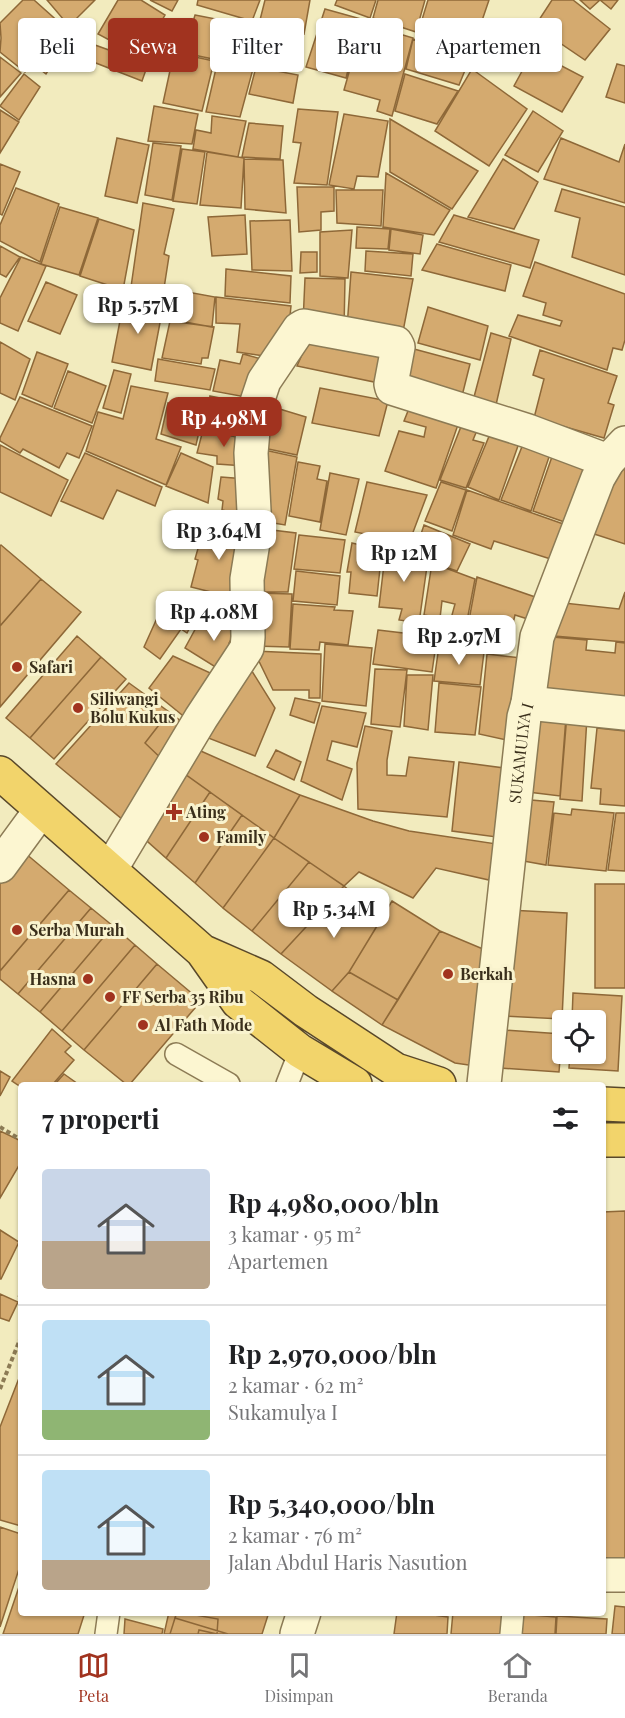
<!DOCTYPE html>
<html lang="id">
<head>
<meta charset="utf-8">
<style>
	:root { --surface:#fff; --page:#f6f6f6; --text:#202124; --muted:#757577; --line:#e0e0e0; --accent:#a1331f }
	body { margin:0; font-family:"Playfair Display",serif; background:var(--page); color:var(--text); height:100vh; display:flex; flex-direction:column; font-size:22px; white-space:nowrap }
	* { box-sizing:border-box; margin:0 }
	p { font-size:20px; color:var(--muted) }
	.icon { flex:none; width:33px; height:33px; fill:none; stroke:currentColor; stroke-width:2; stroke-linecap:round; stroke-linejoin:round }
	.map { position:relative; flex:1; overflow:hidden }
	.drawer { position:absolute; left:18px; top:1082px; width:588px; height:534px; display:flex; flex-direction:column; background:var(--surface); border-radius:6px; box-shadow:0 2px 4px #0004 }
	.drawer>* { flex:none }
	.banner { position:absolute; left:18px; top:18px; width:590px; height:54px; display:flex; gap:12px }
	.fabs { position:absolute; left:552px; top:1010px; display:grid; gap:12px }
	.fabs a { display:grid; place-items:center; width:54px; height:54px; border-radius:6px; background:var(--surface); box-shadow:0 2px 4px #0004; font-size:30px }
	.price { position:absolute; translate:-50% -51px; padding:0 14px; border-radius:12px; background:#fff; color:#222; font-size:20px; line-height:39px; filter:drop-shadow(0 2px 3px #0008) }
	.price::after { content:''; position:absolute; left:50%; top:36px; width:18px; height:14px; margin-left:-9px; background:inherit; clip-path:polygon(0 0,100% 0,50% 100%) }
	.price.selected { background:var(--accent); color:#fff }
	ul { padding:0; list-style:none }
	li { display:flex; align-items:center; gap:18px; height:150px; padding:0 24px }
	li+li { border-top:2px solid var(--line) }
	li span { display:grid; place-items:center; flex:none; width:168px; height:120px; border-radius:6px; color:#555 }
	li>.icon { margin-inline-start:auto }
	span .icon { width:72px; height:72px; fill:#fffc; stroke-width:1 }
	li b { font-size:26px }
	h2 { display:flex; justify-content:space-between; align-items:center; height:72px; padding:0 24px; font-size:26px }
	.tag { padding:0 21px; border-radius:6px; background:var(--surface); box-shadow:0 2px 4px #0004; font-size:21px; line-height:54px }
	.tag.selected { background:var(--accent); color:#fff }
	.menu { display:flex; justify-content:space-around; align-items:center; height:84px; border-top:2px solid var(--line); background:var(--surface); font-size:16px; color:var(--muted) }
	.menu a { display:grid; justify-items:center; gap:3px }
	.menu .selected { color:var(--accent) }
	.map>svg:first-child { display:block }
	.building { fill:#d4aa6f; stroke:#8e6838; stroke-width:1.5 }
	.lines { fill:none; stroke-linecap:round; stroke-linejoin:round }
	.service-casing { stroke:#8c7b55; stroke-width:24 }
	.minor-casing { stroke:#8c7b55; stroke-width:36 }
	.trunk-casing { stroke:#59482a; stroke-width:36 }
	.path { stroke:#8c7b55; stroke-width:4; stroke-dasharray:4.5 3; stroke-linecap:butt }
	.service { stroke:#fcf6d1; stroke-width:21 }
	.minor { stroke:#fcf6d1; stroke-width:33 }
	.trunk { stroke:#f2d46b; stroke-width:33 }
	.poi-dot { fill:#a1331f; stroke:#f9f3ce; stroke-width:2 }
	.labels { text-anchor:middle; stroke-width:6; stroke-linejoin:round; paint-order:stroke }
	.poi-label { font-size:16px; font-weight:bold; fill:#3a2f1b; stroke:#f9f3ce; text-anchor:start }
	.street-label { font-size:16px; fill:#3a2f1b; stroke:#f9f3ce }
</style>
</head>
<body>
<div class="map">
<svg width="625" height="1634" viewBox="0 0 625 1634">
	<rect width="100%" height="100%" fill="#f2ebbe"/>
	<!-- building -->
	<path class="building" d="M23,0h11l38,34 -26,40 -13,-10 -8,8 -25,-20 1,-14 -1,-15z
		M47,0h48l-26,26z
		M118,0h23l24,15 -24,42 -43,-23z
		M150,0h28l-6,11z
		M198,0h62l-8,21 -55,-16z
		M265,0h45l-6,34 -45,-10z
		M337,0h39l-6,18 -35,-13z
		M378,0h47l-9,32 -43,-14z
		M428,0h61l-18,53 -54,-17z
		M552,0h21l37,29 -25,31 -50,-34z
		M580,0h38l-7,9 -11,-9 -10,9z
		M325,9l36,10 -15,59 -40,-11z
		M195,15l26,5 -8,39 -29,-6z
		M227,23l27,5 -7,37 -28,-5z
		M363,23l50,15 -21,78 -15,-5 3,-11 -36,-10z
		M257,27l43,9 -6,29 -43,-7z
		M160,28l24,6 -10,28 -24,-10z
		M78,36l17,9 53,19 -6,17 -54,-21 -7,8 -16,-11z
		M413,39l57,19 -11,27 -53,-16z
		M533,51l50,26 -21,35 -48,-26z
		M181,54l33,7 -12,50 -39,-8 8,-37 7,2z
		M0,57l21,16 -21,24z
		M217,64l36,5 -13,48 -34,-5z
		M617,64l8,2v37l-19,-6z
		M256,67l42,8 -5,28 -44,-9z
		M472,69l55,40 -38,57 -54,-35z
		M24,74l16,13 -21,33 -19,-14z
		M405,74l53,17 -21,33 -42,-13z
		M154,106l44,8 -6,30 -44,-3z
		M298,109l40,3 -11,73 -33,-2 7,-40 -8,-1z
		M0,110l19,12 -19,31z
		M533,111l30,20 -25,41 -33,-17z
		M344,114l44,7 -10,56 -21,-1 -3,13 -25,-4z
		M212,116l34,5 -8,36 -45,-8 3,-19 15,3z
		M390,119l88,52 -26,38 -62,-37z
		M249,123l34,3 -3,33 -38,-2z
		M117,138l32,7 -12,58 -32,-7z
		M561,138l58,24 6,-18v59l-81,-24z
		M153,143l28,3 -9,54 -27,-5z
		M182,149l23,3 -8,52 -24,-3z
		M207,152l37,6 -3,50 -41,-3z
		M244,159l39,1 3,53 -41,-4z
		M503,159l35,23 -24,47 -46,-12z
		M0,164l20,8 -18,43 -2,-1z
		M386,173l64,37 -16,25 -51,-8z
		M297,187h37v24l-13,1v18l-22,2z
		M16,188l43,16 -19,58 -40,-21v-16z
		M562,189l63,18v68l-53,-18 8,-39 -25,-7z
		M336,190h47l-2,36 -44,-3z
		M143,203l31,6 -10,45 5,2 -7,45 -32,-7z
		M60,207l38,11 -19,57 -38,-11z
		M245,215l2,39 -35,2 -4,-39z
		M454,215l85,25 -9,28 -91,-26z
		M99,219l35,11 -11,60 -43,-14z
		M290,220l2,51 -40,-1 -2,-49z
		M357,227l33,2 -2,20 -32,-1z
		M391,229l32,6 -3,19 -31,-4z
		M352,230l-4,48 -28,-2v-44z
		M437,244l74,21 -6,26 -83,-21z
		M0,246l20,11 -14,20 -6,-3z
		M366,251l47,3 -2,22 -46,-5z
		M301,252h16v20l-17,1z
		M21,257l25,9 -28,65 -18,-8v-25z
		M535,262l90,32v46l-3,10 -9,-2 -6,22 -98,-34 9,-21 42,11 2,-5 -19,-6 3,-12 -23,-7z
		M226,269l65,7 -1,27 -65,-7z
		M351,272l62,7 -11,58 -55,-9z
		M305,278l40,1 -1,50 -41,-6z
		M46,282l31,13 -17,39 -32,-13z
		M171,289l44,8 -3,30 -44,-8z
		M216,297l75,9 -3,30 -10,22 -41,-6 3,-28 -24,-1z
		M124,300l39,7 -12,63 -39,-8z
		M428,307l60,19 -8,34 -62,-17z
		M170,321l44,6 -6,31h-6l-1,6 -39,-6z
		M491,333l20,6 -18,79 -23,-6z
		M311,334l77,14 -9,35 -82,-17z
		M0,342l30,17 -15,41 -15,-7z
		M414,349l56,15 -10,40 -56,-18z
		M540,350l77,26 -9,27 6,2 -10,33 -70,-20 10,-39 -11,-4z
		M37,352l31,12 -16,43 -30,-13z
		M243,354l22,6 -14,38 -38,-7 7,-31 20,4z
		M158,359l57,10 -5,21 -55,-9z
		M114,370l17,4 -10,39 -18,-5z
		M68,371l38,15 -14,37 -38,-15z
		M131,386l37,7 -12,46 25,8 -15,38 -80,-34 12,-39 25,7z
		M320,388l68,13 -9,35 -67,-13z
		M210,396l41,8 -3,34 -44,-9z
		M20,397l72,29 -13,32 -12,-5 -8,15 -36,-19 -3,4 -20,-12v-3z
		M412,401l49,15 -25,72 -51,-17 14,-40 25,6 2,-10 -22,-6z
		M168,403l36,7 -8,35 -35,-11z
		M260,403l46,14 -9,38 -43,-9z
		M464,419l16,4 -7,17 11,3 -18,45 -26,-8z
		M203,430l43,9 -1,27 -28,-2v-8l-20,-3z
		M490,434l29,9 -20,57 -31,-13z
		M525,439l27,9 -21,63 -30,-11z
		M0,445l68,35 -17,36 -51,-24z
		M255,448l42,9 -12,68 -23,-4z
		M554,451l43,14 -24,60 -40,-14z
		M85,453l77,34 -7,19 -38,-16 -14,29 -42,-18z
		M181,453l32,14 -5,36 -42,-17z
		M298,462l22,4 -3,13 10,2 -7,41 -31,-6z
		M625,462v82l-40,-13z
		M330,473l29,6 -13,56 -26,-5z
		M221,477l25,2 2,37 -26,-6 1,-9 -5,-2z
		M367,482l60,13 -18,48 -54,-11z
		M441,482l25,8 -14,41 -27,-10z
		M467,490l102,36 -12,35 -63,-20 -3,8 -38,-14z
		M205,524l42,9 -12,65 -44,-11 7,-27 -3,-1z
		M424,525l46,19 -13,27 -18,-6 -23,-16z
		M264,529l32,4 -8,59h-36z
		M299,535l46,5 -5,33 -46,-4z
		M352,543l30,7 -5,46 -28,-3 2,-21h-4z
		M1,545l40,34 -41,47v-80z
		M386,547l28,3 14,9 -9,64 -20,-3 3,-11 -23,-2z
		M432,563l43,16 -8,42 -15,-6 3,-11 -13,-3 -2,17 -16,-3z
		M296,571l44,5 -3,29 -44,-4z
		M477,577l64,22 -10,21 -16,-5 -9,38 -42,-6z
		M41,579l40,33 -81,95v-81z
		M625,592v50l-71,-6 10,-33 55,6z
		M253,593l39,1 -3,53 -35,-1z
		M167,596l31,16 -11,21 -6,-4 -21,30 -16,-12z
		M293,604l42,3 -1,3 19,1 -5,34 -28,-3 -1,8 -29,-1z
		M203,615l12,10 6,-10 17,12 -9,16 8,8 -12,22 -40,-25z
		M378,630l59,7 -5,35 -59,-8z
		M77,636l24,21 -71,81 -24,-20z
		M552,637l35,3 -1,10 29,3 1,-11 9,1v61l-79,-7z
		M325,644l47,4 -6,58 -44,-5z
		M439,646l45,6 -4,33 -46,-4z
		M254,651l67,3 -1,44h-11v-8h-36z
		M487,654l43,5 -19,82 -32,-7z
		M173,656l44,20 -30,43 -38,-31z
		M101,657l25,22 -72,80 -24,-21z
		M250,668l25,40 -20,48 -52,-20z
		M375,669l32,1 -7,57 -29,-3z
		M407,675h26l-5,55 -24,-4z
		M129,683l40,29 -24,31 21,20 -38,61 -72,-60z
		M439,683l42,4 -6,48 -40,-3z
		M295,698l25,5 -6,20 -24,-8z
		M322,706l44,7 -9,34 -25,-6 -5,19 25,9 -10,31 -41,-19z
		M169,712l17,13 -20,38 -21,-20z
		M533,714l33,3 -6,79 -40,-5z
		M567,714l20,3 -5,84 -22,-2z
		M365,726l27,5 -5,29v15l19,1 3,-19 45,5 -7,55 -89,-8 -1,-46z
		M597,728l28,3v75l-25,-2 1,-15 -10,-1z
		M194,748l106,47 -26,43 -96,-69z
		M276,750l25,12 -7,18 -27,-13z
		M459,762l45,6v70l-52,-7z
		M178,769l32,23 -44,66 -28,-25z
		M210,792l32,23 -47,68 -29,-25z
		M300,795l73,26 36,10 88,13 -8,36 -53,-12 -23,30 -54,-26 -15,14 -70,-48z
		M519,799l35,3 -8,63 -34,-6z
		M572,809l42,4 -8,58 -58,-6 6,-52 17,2z
		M616,813h9v58l-17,-1z
		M242,815l32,23 -51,70 -28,-25z
		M274,838l35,24 -57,69 -29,-23z
		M25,853l44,37 -69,81v-89z
		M309,862l35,24 -63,68 -29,-23z
		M595,884h30v104h-30z
		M344,886l38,32 -33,54 -17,19 -51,-37z
		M69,890l22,18 -73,86 -18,-15v-8z
		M392,901l48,30 -42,69 -49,-28z
		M91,908l22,18 -73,86 -22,-18z
		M507,910l60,3 -5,106 -61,-3z
		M113,926l22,19 -73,86 -22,-19z
		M440,931l43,18 -8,117 -20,-3 -73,-38z
		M135,945l22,19 -73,86 -22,-19z
		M157,964l44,37 -71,83h-4l-42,-34z
		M349,972l49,28 -16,25 -50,-34z
		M573,993l49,3 -4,75 -49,-3 1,-15h26v-33h-24z
		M52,1029l19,17 -6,6 9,8 -21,24h-32v3l-9,-6z
		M503,1030l59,4 -3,38 -59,-4z
		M0,1071l10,6 -10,19z
		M64,1074l14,10h-23z
		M0,1131l21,10v21l-21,36z
		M625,1211v351h-22v-350z
		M0,1230l19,12 -18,37h-1z
		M0,1294l18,8 -9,19 -9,-3z
		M21,1373v153l-21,-6v-93z
		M0,1527l21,7v29l-21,64z
		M21,1581v31h64l-7,22h-75z
		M615,1606l10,1v27h-13z
		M169,1612h10l39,7 -1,15 -18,-4 -1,4h-34z
		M177,1612h92l-7,22h-34l-53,-16z
		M397,1612h15l36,5 -1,17h-53z
		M453,1612h53l-1,22h-54z
		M520,1614l36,3 -1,17h-36z
		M557,1616l50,3 -1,15h-50z
		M175,1618l53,16h-58z
		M125,1619l38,10 -1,5h-38z"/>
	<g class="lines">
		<!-- service casing -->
		<g class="service-casing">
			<path id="service" d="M176,1054l53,30
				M287,1084l13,-33
				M106,1634l3,-22
				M511,1634l2,-22"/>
		</g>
		<!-- minor casing -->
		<g class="minor-casing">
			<g id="minor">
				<path d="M528,703l97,10"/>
				<path d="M0,866l41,-56"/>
				<path d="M110,870l91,-152 46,-70 1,-11 -1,-58 8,-49 -4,-77 4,-45 9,-27 35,-52 5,-3 92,17 2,4 -7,37 1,4 136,43 80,30"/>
				<path id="s1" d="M484,1084l40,-367 4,-14 9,-66 61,-159 10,-17 17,-18"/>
				<path d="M603,1575h22"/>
				<path d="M297,1634l7,-22"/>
			</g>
		</g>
		<!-- trunk casing -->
		<g class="trunk-casing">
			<path id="trunk" d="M0,773l202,178 36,51 62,49 55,33
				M204,952l57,25 45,34 90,59 43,14
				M603,1104l22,1
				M603,1140h22"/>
		</g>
		<!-- path -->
		<path class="path" d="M0,1127l21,13
			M21,1293l-2,5 2,4
			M0,1389l21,-52"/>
		<!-- service -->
		<use href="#service" class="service"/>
		<!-- minor -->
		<use href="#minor" class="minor"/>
		<!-- trunk -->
		<use href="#trunk" class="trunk"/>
	</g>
	<!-- markers -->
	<g class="poi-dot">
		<circle cx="17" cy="667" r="6"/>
		<circle cx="78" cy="708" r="6"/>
		<path d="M171 803h6v6h6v6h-6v6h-6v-6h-6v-6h6z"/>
		<circle cx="204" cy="837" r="6"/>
		<circle cx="17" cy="930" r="6"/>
		<circle cx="448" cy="974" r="6"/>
		<circle cx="88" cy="979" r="6"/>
		<circle cx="110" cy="997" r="6"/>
		<circle cx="143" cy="1025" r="6"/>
	</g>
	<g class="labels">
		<!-- poi labels -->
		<g class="poi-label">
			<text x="29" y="673">Safari</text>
			<text x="90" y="705">Siliwangi<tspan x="90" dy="18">Bolu Kukus</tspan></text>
			<text x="186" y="818">Ating</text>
			<text x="216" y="843">Family</text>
			<text x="29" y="936">Serba Murah</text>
			<text x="460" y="980">Berkah</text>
			<text x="76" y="985" text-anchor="end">Hasna</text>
			<text x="122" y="1003">FF Serba 35 Ribu</text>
			<text x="155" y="1031">Al Fath Mode</text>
		</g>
		<!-- street labels -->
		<g class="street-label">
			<text dy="6" stroke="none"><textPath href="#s1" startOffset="333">SUKAMULYA I</textPath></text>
		</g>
	</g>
</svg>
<div class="fabs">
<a><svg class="icon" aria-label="locate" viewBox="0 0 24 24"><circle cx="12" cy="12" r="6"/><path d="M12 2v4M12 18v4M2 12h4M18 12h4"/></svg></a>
</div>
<b class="price" style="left:138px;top:335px">Rp 5.57M</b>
<b class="price selected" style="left:224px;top:448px">Rp 4.98M</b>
<b class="price" style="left:219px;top:561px">Rp 3.64M</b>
<b class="price" style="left:404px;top:583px">Rp 12M</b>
<b class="price" style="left:214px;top:642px">Rp 4.08M</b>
<b class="price" style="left:459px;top:666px">Rp 2.97M</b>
<b class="price" style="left:334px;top:939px">Rp 5.34M</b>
<div class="banner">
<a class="tag">Beli</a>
<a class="tag selected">Sewa</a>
<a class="tag">Filter</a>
<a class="tag">Baru</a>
<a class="tag">Apartemen</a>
</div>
<section class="drawer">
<h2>7 properti<svg class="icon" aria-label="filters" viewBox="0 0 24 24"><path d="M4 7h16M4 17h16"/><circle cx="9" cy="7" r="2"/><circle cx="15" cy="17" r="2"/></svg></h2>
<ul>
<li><span style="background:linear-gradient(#c9d6e8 60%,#b9a48a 0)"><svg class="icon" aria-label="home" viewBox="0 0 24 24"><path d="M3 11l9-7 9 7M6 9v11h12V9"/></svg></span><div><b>Rp 4,980,000/bln</b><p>3 kamar · 95 m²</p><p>Apartemen</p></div></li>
<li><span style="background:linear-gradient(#bfe0f5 75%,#8fb573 0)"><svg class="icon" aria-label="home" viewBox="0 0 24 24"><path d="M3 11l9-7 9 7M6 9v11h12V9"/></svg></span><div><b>Rp 2,970,000/bln</b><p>2 kamar · 62 m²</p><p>Sukamulya I</p></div></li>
<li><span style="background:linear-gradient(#bfe0f5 75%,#b9a48a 0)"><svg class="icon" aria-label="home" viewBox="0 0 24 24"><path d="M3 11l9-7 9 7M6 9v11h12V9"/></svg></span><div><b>Rp 5,340,000/bln</b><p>2 kamar · 76 m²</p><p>Jalan Abdul Haris Nasution</p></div></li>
</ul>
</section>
</div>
<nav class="menu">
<a class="selected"><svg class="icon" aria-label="map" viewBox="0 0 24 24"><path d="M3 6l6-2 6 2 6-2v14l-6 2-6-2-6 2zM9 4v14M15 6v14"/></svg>Peta</a>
<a><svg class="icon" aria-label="saved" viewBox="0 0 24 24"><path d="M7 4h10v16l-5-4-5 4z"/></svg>Disimpan</a>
<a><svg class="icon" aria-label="home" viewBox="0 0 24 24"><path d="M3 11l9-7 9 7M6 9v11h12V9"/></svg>Beranda</a>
</nav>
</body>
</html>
